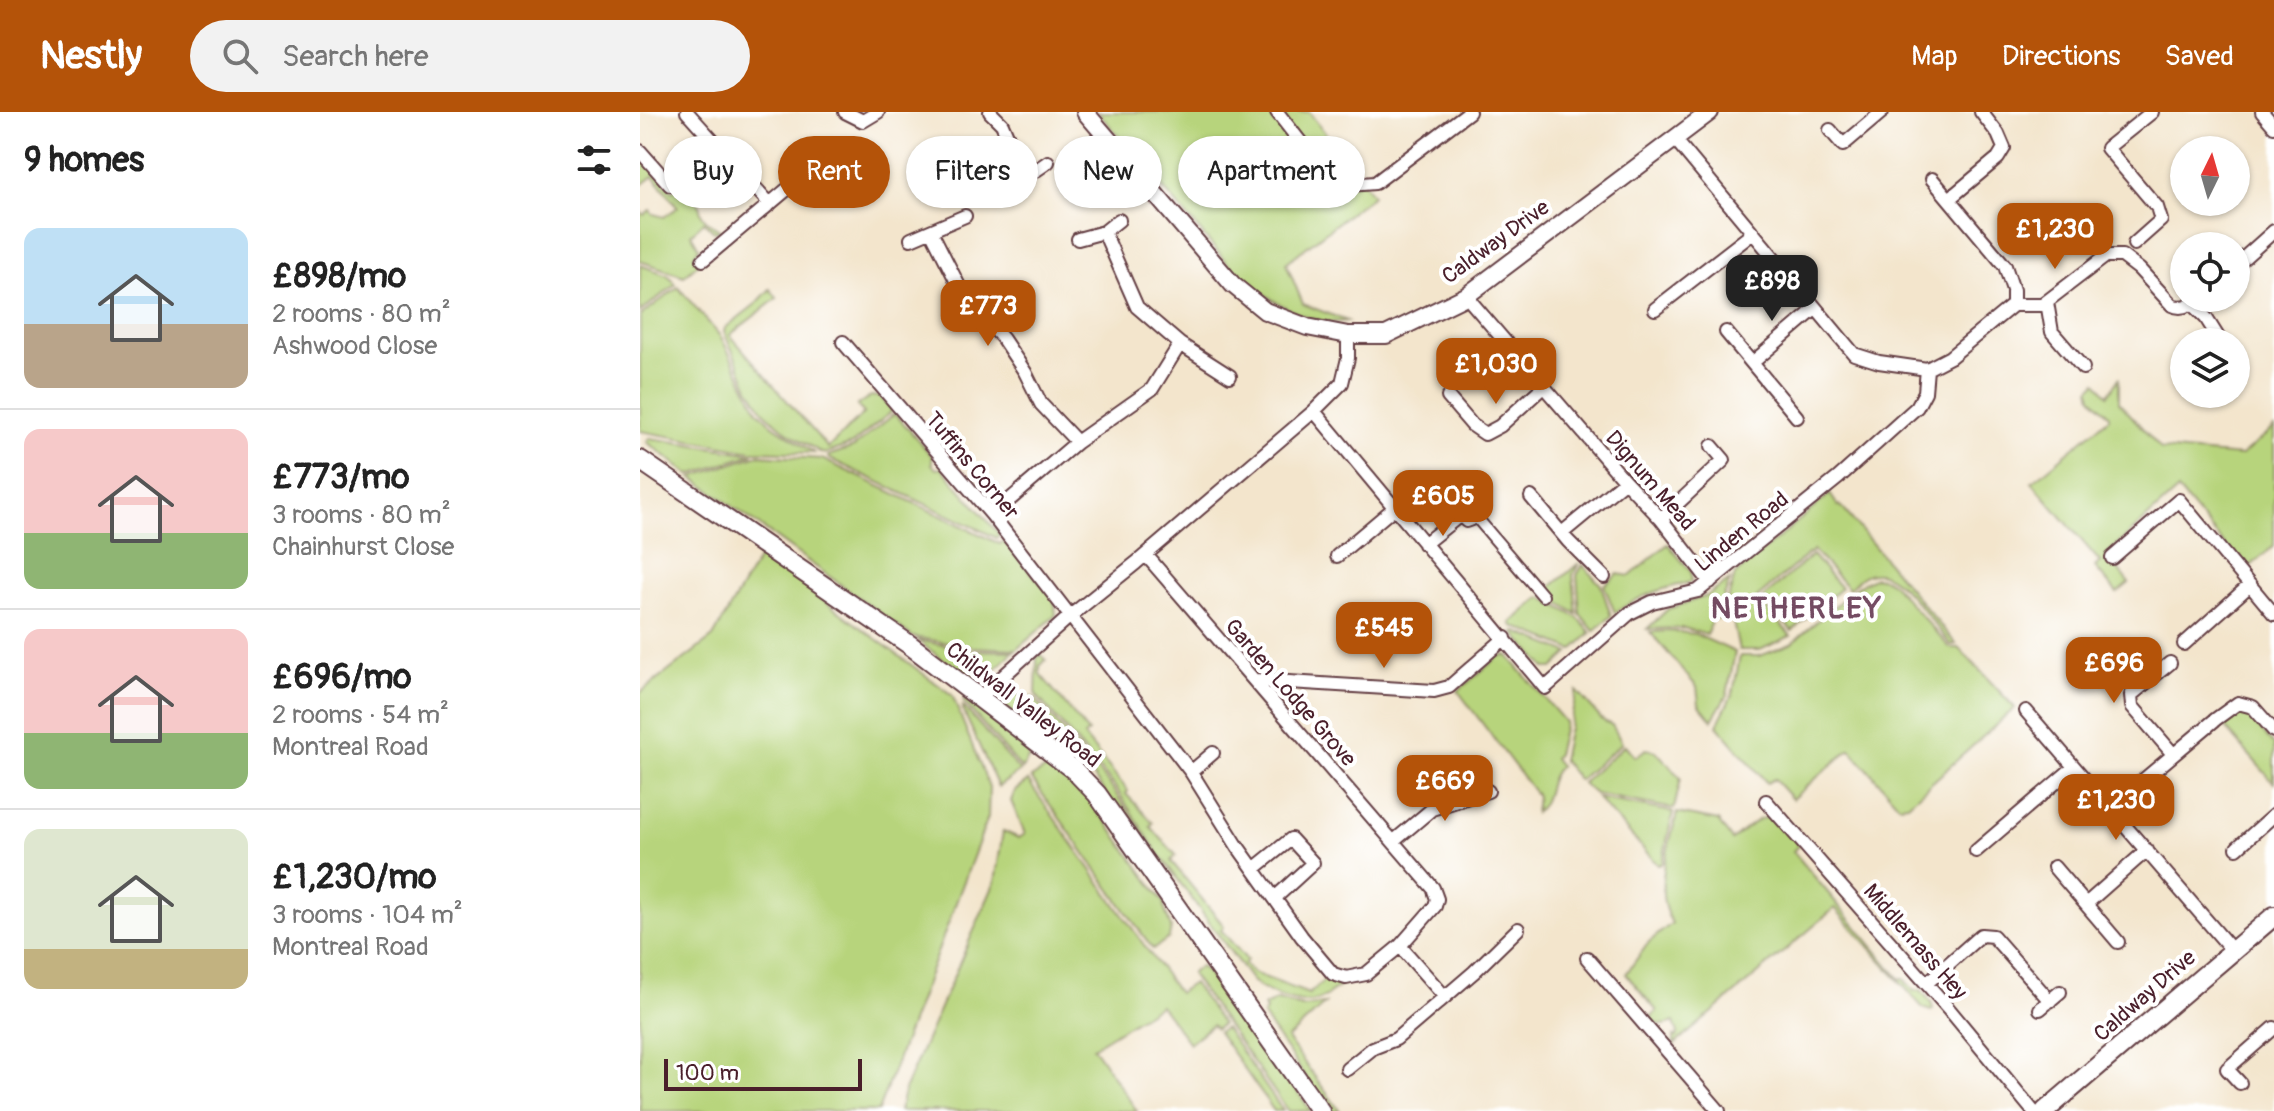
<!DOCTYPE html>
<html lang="en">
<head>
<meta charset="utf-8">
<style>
	:root { --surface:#fff; --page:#f2f2f2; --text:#222; --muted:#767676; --line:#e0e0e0; --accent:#b45309 }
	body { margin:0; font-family:Pangolin,sans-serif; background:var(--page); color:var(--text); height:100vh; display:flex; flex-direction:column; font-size:30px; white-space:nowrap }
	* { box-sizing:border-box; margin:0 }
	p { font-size:26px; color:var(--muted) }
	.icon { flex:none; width:44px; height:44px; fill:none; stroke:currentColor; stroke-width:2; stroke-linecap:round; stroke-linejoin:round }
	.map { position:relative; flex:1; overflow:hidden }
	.sheet { display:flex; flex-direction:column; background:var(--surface); width:640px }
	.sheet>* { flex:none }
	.top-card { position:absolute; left:24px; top:24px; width:760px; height:72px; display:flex; gap:16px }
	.needle { width:52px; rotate:5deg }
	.buttons { position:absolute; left:1530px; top:24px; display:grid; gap:16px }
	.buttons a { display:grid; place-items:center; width:80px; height:80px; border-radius:50%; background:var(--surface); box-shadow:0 2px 6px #0004; font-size:40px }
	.scale { position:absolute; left:24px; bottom:20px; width:198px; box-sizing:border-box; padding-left:8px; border:4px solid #4a1f2b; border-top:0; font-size:22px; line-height:28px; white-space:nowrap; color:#4a1f2b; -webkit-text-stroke:6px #fff; paint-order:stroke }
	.price { position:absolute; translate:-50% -68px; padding:0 18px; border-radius:16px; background:var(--accent); color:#fff; font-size:26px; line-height:52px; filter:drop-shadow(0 2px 4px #0008) }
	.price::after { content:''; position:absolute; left:50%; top:48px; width:24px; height:18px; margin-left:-12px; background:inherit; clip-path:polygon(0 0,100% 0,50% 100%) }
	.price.on { background:#222; color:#fff }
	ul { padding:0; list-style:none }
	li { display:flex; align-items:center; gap:24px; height:200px; padding:0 24px }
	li+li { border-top:2px solid var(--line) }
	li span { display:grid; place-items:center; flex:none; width:224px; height:160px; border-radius:16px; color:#555 }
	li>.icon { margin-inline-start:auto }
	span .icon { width:96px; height:96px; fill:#fffc; stroke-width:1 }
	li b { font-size:34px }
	h2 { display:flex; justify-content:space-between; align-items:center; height:96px; padding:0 24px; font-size:34px }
	.chip { padding:0 28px; border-radius:36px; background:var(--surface); box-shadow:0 2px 6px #0004; font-size:28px; line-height:72px }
	.chip.on { background:var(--accent); color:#fff }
	header { display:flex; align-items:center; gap:48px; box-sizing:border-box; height:112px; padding:0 40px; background:var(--accent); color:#fff }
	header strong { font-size:38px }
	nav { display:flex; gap:44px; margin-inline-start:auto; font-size:28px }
	.search { width:560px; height:72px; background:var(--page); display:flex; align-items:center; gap:20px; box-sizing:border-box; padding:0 28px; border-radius:44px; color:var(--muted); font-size:30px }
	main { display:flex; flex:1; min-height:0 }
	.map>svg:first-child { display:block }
	.green { fill:#b7d47b; stroke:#807a53; stroke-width:2 }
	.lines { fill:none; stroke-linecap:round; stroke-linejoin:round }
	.pedestrian-casing { stroke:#633d43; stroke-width:14 }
	.minor-casing { stroke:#633d43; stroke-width:16 }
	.tertiary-casing { stroke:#633d43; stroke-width:20 }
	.secondary-casing { stroke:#633d43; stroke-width:22 }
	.pedestrian { stroke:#fff; stroke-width:10 }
	.minor { stroke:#fff; stroke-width:12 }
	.tertiary { stroke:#fff; stroke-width:16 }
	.secondary { stroke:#fff; stroke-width:18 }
	.labels { text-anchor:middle; stroke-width:8; stroke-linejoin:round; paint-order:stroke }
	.street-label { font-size:22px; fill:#4a1f2b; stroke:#fff }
	.district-label { font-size:30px; font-weight:bold; letter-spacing:2px; fill:#744b62; stroke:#fff }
</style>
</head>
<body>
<header>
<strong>Nestly</strong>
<div class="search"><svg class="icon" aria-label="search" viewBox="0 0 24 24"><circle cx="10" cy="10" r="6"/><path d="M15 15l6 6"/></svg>Search here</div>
<nav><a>Map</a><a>Directions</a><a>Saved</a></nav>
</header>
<main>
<section class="sheet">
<h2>9 homes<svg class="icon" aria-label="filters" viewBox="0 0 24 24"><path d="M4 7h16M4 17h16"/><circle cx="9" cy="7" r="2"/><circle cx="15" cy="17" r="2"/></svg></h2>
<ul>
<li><span style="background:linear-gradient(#bfe0f5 60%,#b9a48a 0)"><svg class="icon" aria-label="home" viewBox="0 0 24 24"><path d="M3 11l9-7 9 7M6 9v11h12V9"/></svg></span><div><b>£898/mo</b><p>2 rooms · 80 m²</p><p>Ashwood Close</p></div></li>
<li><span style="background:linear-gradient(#f6c9c9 65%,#8fb573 0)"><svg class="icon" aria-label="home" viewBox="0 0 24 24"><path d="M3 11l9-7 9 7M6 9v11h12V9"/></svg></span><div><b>£773/mo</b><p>3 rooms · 80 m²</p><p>Chainhurst Close</p></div></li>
<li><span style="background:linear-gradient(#f6c9c9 65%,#8fb573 0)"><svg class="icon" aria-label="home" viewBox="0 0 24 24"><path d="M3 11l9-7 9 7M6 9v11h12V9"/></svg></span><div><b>£696/mo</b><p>2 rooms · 54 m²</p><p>Montreal Road</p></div></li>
<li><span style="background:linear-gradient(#dfe7d0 75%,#c2b280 0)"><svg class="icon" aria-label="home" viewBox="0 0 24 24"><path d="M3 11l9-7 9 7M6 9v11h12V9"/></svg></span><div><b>£1,230/mo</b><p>3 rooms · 104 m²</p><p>Montreal Road</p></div></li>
</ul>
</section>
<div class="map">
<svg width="1634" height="999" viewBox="0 0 1634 999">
	<rect width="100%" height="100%" fill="#fff"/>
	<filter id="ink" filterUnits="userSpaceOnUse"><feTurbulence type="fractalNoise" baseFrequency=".0125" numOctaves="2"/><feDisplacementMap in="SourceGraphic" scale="16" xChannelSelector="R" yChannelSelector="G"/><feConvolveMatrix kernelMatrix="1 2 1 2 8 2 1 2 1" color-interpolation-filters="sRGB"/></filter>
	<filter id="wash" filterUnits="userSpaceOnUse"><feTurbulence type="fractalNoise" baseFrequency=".006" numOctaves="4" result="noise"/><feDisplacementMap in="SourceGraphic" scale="32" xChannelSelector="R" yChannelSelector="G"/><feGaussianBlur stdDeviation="1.8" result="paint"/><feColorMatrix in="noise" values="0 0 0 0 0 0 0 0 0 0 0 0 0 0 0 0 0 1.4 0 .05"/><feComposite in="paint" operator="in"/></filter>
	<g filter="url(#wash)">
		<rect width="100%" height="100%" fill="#f3e5cc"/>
		<!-- green -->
		<path class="green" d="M458,0h211l64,83 -87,68 17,41 44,17c-41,8 -91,-30 -119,-57z
			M0,41l32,38 10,-7 18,21c-1,14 11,19 21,26l-7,1 -10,-10 -13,12 8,14 -5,7 5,8 -15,13 -44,-15v-50l4,4 6,-5 3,4 11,3 14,-10 -25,-31 -13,10z
			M0,153l28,10 8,9 -36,28z
			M38,175l43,50 37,74 15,14 41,28 -63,-2 -111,-20v-115z
			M130,177l7,9 -47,37 98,113 36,-35 -7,-7 14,-10 9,1 12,13 -2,3 -38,31 -28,10 -4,-2 -33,-20 -23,-20 -15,-24 -25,-56 1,-4 32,-25z
			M1479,266v24l42,47 80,7 33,-28v118l-28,24 -68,-80 -72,65 23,28 -12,10 -22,-26 5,-5 -68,-80 77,-64v-3l-17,-18 -2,-8 7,-7 11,13z
			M253,303l4,1 35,40v8l4,5 6,-1 58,67 -3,3 -167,-79 -2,-3 26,-9z
			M10,326l103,16 -63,21 -43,-33z
			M118,343l64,4 178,85 4,-3 50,57 2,17 -39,34 -45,-2 -59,-10 -221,-160z
			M1190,382l8,12 2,-1 116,139 -5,1c-15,-18 -53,-74 -76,-72 -12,0 -19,9 -26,16l-36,-39 -56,48 34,38 -31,14h-21l-11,-51 7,-24z
			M1028,432l23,28v10c-30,7 -52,13 -76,31l-11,-28 14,-11 12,2z
			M121,442l191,141 37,92 -1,30 -110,294h-238v-418l73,-56z
			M1172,443l29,33 -49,43 -29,-33z
			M939,451l-6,12 4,39 -33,-21z
			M943,453l18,20 10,31 -17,15 -14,-17 -3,-39z
			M1235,465l10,2 8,5 57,64h9l56,60 -107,96 -9,1 -49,-56 -58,50 -18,-20 -7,4 -50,-58 16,-32 7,-37h20l31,-12 68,-59z
			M1090,468l-6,17 6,21 -18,1 -5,16 -23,-7 -37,1 21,-20 39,-13z
			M901,485l37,21 13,15 -18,17 -60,-24 -2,-3z
			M1030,519l25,3 40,18 -8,43 -15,25 -13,-16 -2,-17 -47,-55z
			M877,520l52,21 -16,15h-8l-31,-35z
			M277,528l51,10 46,1c-14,13 -26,31 -47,27z
			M400,542l6,6 -6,6v8l48,58 -4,4 44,55 -2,3 27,29 -3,3 26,29 -5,6 53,65 -3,4 26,30 -3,4 9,9 56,21 19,-17 13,8c-22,19 -33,21 -60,12 -11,-4 -21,-8 -29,-16l-98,-134 -41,-63 -77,-89 1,-37z
			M867,543l58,67 -8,32 -3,4 6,8c-15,12 -9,34 -25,47l2,-17 -79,-105 41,-35z
			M937,579l25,29 10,5 10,18 -43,37 -17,-20z
			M362,581l30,4 5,4 73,84 58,86 -5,5 -70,-100 -93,-73z
			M326,584l58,44 5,17 -7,12 -59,-68z
			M323,594l57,65 -22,16 -36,-79z
			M1595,601l12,1 27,31v38l-51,-58v-3z
			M985,633l10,12 11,-8 10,2 25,27 -7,31 -79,-15 -13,-11z
			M408,656l15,3 27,28 75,105 -1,3 7,21 -2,10 -16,11 -122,-171z
			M388,669l150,212 15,-10 29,41 -6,5 -4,-4 -23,18 -29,-38 -67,42 44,64h-238l6,-23 90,-206 8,-51 16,7 6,-4 -14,-33 4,-10z
			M957,686l76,14 -11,52 -4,1z
			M1037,701l41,8 14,19c36,-30 35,-31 67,5l-6,6 107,128 3,-1 11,13 7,-1 10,12 2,7 -2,2 -8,-3 -88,-100 -161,137v-9l3,1 1,-4 -4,-11c-11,4 -15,5 -24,-4l7,-7 -31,-37 23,-32 23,-19c-20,-29 -3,-77 5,-110z
			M560,854l27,26 84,119h-23l-97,-137z
			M638,888l24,7 23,-3 -38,35 53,72h-11l-66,-95 3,-6 -2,-4z
			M585,916l58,83h-9l-56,-79z"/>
	</g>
	<g filter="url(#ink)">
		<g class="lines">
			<!-- pedestrian casing -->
			<g class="pedestrian-casing">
				<path id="pedestrian" d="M819,404l7,6 11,-4 66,78"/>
			</g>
			<!-- minor casing -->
			<g class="minor-casing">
				<path id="minor" d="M47,0l83,92
					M205,0l18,9 15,-9
					M350,0l12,12 12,28 21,19 13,-9
					M637,0l49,63 23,10 26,-2 94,-71
					M1622,0l12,14
					M1190,18l13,15 39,-33
					M1034,26l180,216 25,8 48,7
					M0,39l30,34
					M1292,67l73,87 8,24v15
					M1309,87l49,-41 6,-10 -6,-14 -17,-22
					M291,119l31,61 41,47 22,33 16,32 36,38
					M464,120l33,75 43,37 50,32
					M271,127l54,-23
					M438,127l26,-7 15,-12
					M1494,132l27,-24 -4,-13 -50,-59 45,-36
					M63,148l107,-90
					M1596,153l38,-34
					M826,184l159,185 36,38 49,63
					M1407,190l5,30 31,36
					M1552,192l14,14 15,24
					M1015,197l98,-76
					M1086,220l71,85
					M203,230l149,173 199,257 47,75 64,90 31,37 13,4 20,-4 34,-28 35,-40 2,-7 -4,-11 -287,-333
					M1112,251l63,-54
					M1287,257l23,-12 63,-52h29l64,-49h16l17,13 33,36c10,5 20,-1 27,-7
					M808,285l24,28 13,9 15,-8 44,-40
					M674,299l231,277 85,-75 22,-11 46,-11 140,-113 79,-71 8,-15 2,-23
					M891,385l37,44 36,36
					M352,403l85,-73 75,-53 28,-45
					M1021,407l63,-59 -12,-14
					M922,421l63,-52
					M784,432l35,-28
					M697,444l57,-48
					M1472,446l67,-58 95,114
					M1544,532l66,-59
					M1530,551l-39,32 1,11 41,48
					M616,568l178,11 15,-4 56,-49
					M339,586l90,-81 67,-54 178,-152 28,-28 6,-25v-23
					M1386,599l206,239
					M551,660l22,-19
					M1126,689l182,207 85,103
					M1470,696l106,-89 22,-16 15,4 21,24
					M754,729l38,-32 56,-18
					M1597,736l37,-33
					M1336,739l98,-84
					M1414,755l64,75
					M615,756l36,-29 22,24 -37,34
					M1446,792l61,-54
					M760,834l45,51
					M947,846l132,153
					M1287,871l54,-48 12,1 57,65
					M1400,897l20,-17
					M707,957l26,-21 23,-9 78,-67 44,-43
					M1600,971l-13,-14 47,-41"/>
			</g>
			<!-- tertiary casing -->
			<g class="tertiary-casing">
				<path id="tertiary" d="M445,0l148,173 32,26 42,16 41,8h38l80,-39 244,-184"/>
			</g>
			<!-- secondary casing -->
			<g class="secondary-casing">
				<path id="secondary" d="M0,348l270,185 164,125 23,24 223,317
					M1405,999l229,-195"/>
			</g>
			<!-- pedestrian -->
			<use href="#pedestrian" class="pedestrian"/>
			<!-- minor -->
			<use href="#minor" class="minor"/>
			<!-- tertiary -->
			<use href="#tertiary" class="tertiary"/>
			<!-- secondary -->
			<use href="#secondary" class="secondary"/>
		</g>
	</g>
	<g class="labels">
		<!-- street labels -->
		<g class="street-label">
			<text transform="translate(855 129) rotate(-36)" y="8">Caldway Drive</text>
			<text transform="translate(333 353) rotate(50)" y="8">Tuffins Corner</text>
			<text transform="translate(1011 368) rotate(49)" y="8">Dignum Mead</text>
			<text transform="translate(1101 419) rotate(-39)" y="8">Linden Road</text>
			<text transform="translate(651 580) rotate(49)" y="8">Garden Lodge Grove</text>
			<text transform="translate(384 592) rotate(38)" y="8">Childwall Valley Road</text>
			<text transform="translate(1276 829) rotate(49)" y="8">Middlemass Hey</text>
			<text transform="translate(1504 883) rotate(-41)" y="8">Caldway Drive</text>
		</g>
		<!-- district labels -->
		<g class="district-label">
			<text x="1157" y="506">NETHERLEY</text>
		</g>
	</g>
</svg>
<div class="buttons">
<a><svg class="needle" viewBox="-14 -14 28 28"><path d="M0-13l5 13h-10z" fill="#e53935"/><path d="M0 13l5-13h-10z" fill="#767676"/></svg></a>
<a><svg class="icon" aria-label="locate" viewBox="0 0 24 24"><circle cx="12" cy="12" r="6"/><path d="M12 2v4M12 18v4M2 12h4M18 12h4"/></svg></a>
<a><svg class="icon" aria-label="layers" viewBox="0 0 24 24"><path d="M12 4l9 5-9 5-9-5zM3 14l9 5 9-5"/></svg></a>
</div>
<div class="scale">100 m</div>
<b class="price" style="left:1415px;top:159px">£1,230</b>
<b class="price on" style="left:1132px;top:211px">£898</b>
<b class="price" style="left:348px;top:236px">£773</b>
<b class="price" style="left:856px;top:294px">£1,030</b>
<b class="price" style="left:803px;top:426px">£605</b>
<b class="price" style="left:744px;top:558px">£545</b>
<b class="price" style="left:1474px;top:593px">£696</b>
<b class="price" style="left:805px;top:711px">£669</b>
<b class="price" style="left:1476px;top:730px">£1,230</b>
<div class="top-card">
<a class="chip">Buy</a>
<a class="chip on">Rent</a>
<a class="chip">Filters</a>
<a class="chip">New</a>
<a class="chip">Apartment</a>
</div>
</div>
</main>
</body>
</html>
